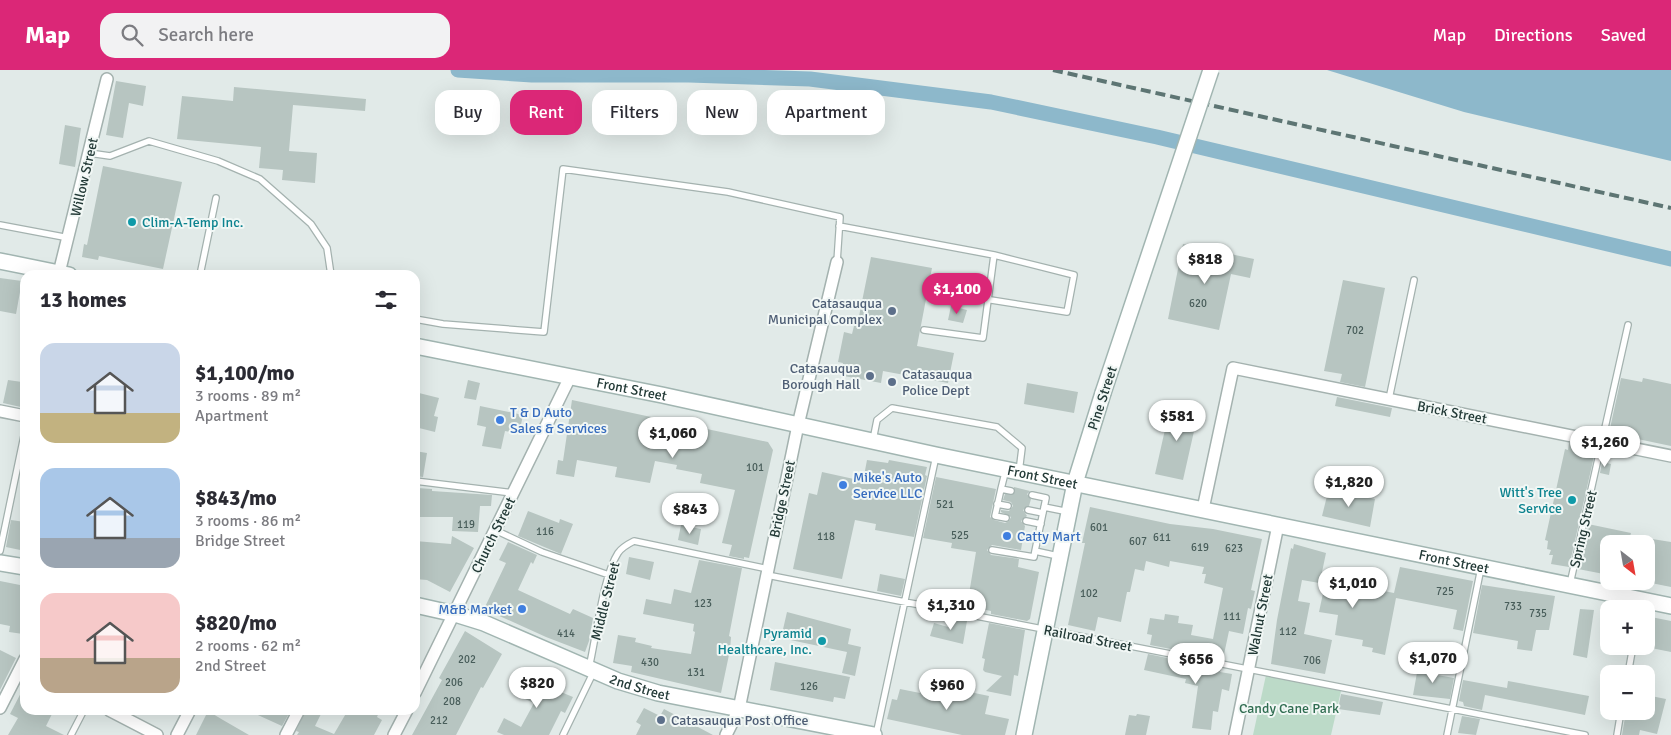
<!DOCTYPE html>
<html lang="en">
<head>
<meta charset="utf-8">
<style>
	:root { --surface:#fff; --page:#f2f2f3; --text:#2b2b33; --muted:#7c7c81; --accent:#db2777 }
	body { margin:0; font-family:Signika,sans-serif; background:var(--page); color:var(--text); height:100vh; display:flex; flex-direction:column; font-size:19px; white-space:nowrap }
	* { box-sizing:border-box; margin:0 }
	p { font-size:16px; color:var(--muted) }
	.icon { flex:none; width:28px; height:28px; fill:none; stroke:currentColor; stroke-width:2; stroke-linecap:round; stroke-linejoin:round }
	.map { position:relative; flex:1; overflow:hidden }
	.sheet { position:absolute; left:20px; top:200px; width:400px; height:445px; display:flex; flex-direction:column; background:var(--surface); border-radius:15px; box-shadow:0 5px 20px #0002 }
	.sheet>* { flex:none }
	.hud { position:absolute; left:435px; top:20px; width:475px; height:45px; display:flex; gap:10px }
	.needle { width:32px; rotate:149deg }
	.fabs { position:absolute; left:1600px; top:465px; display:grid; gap:10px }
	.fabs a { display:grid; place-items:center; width:55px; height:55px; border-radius:10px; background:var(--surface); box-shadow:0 5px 20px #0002; font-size:25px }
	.price { position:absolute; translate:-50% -42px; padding:0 11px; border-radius:18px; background:#fff; color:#222; font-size:16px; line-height:32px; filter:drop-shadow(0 1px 2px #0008) }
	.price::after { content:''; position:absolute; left:50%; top:30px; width:15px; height:11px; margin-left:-8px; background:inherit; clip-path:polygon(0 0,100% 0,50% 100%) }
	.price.selected { background:var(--accent); color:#fff }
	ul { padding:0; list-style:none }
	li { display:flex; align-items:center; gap:15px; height:125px; padding:0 20px }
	li span { display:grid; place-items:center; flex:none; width:140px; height:100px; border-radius:15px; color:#555 }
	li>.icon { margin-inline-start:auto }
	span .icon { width:60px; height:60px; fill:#fffc; stroke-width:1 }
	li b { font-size:21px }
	h2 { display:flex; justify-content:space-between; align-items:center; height:60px; padding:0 20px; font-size:21px }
	.chip { padding:0 18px; border-radius:15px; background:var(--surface); box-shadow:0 5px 20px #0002; font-size:18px; line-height:45px }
	.chip.selected { background:var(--accent); color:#fff }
	header { display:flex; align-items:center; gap:30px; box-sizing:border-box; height:70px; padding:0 25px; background:var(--accent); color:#fff }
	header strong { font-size:24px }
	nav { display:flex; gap:28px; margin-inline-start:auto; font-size:18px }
	.search { width:350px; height:45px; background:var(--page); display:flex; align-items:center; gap:12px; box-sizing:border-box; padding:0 18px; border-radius:15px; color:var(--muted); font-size:19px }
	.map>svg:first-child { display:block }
	.green { fill:#bcdac8 }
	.water { fill:#8db8cb }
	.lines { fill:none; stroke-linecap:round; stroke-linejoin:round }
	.canal { stroke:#8db8cb; stroke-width:15 }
	.building { fill:#b7c5c1 }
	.lane-casing { stroke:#a4b2af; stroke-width:8 }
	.street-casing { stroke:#a4b2af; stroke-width:14 }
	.secondary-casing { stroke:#a1b5b1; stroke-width:18 }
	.lane { stroke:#fff; stroke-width:5.5 }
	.street { stroke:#fff; stroke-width:11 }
	.secondary { stroke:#fff; stroke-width:15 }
	.rail { stroke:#5d7573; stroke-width:4; stroke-dasharray:10 5; stroke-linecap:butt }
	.secondary-bridge-casing { stroke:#a1b5b1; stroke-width:18; stroke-linecap:butt }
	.secondary-bridge { stroke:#fff; stroke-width:15 }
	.culture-dot { fill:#0f9aa8; stroke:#f1f7f5; stroke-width:2 }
	.service-dot { fill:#5c6f8a; stroke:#f1f7f5; stroke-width:2 }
	.shop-dot { fill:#3f7fe0; stroke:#f1f7f5; stroke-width:2 }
	.labels { text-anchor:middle; stroke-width:4; stroke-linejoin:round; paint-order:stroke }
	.number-label { font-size:11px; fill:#485d5a }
	.street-label { font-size:14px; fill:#233a37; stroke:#f1f7f5 }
	.culture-label { font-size:14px; fill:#0d838f; stroke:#f1f7f5; text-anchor:end }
	.service-label { font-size:14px; fill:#4e5e75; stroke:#f1f7f5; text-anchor:end }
	.shop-label { font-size:14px; fill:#366cbe; stroke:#f1f7f5; text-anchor:start }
	.park-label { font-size:14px; fill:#306d51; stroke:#f1f7f5 }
</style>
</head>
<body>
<header>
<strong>Map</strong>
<div class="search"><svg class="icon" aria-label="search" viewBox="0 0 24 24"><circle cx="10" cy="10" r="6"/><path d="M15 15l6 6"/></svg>Search here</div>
<nav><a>Map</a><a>Directions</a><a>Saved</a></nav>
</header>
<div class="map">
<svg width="1671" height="665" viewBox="0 0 1671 665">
	<rect width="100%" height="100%" fill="#e1eae8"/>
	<!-- green -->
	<path class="green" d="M1266,605l75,16 -10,44h-78z"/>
	<!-- water -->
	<path class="water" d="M1327,0h344v91l-207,-49z"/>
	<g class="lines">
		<!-- canal -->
		<path class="canal" d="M458,0l74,5h157l121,4 181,23 166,35 514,122"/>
	</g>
	<!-- building -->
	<path class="building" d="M116,11l30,5 -3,20 -14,-3 -6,35 -17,-3z
		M234,17l132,12 -1,12 -72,-6 -4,46 28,2 -2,30 -33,-3 1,-10 -24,-2 2,-21 -84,-8 5,-43 51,5z
		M65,55l16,3 -6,39 -16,-3z
		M103,96l79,16 -19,87 -64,-13 -1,4 -16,-3 2,-13 3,1z
		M1183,174l71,15 -4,19 -19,-4 -12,56 -51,-11z
		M871,187l61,11 -15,78 37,7 -6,30 -65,-12 -2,12 -37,-7 1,-3 -4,-1 2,-9 -5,-1 6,-30 8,2 2,-8h3z
		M0,208l22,3 -6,33 -16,-3z
		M1343,210l42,8 -20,99 -25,-5 2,-8 -18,-3z
		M951,236l16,4 -4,13 -15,-3z
		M1621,308l21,4 1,-4 28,6v62l-62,-13z
		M8,310l14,2 -2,6 5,1v19l-22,-5z
		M468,310l12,3 -4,17 -12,-2z
		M1027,313l51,9 -4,21 -50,-9z
		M415,322l24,6 -5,18 4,1 -3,15 -20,-5z
		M1337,327l55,11 -2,9 -55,-11z
		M572,330l196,42 5,8 -24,108 -5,-1v2l-15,-3 3,-11 -10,-2 13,-53 -35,-7 2,-9 -26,-5 1,-4 -22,-4 -5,22 -35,-6 2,-10 -40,-7 -3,17 -18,-3 2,-14 5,1z
		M1171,333l28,6 -16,71 -28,-6z
		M480,336l43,9 -4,19 -14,-3 -4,18 -19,-3 4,-19 -9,-2z
		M1569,373l24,5 2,4 -26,115 -18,-3 2,-9h-4l2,-5 -4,-1 1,-8 -3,-1 20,-91 3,1z
		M415,381l12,2 -4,24 -8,-1z
		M867,390l21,3 1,-3 38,7 -2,8 2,1 -13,61 -39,-7 1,-6 -21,-4 -13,59 -49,-10 16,-76 8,2 5,-23 41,9z
		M1602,392l9,2 -2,11 -9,-2z
		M936,407l60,12 -6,28 4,3 11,3 4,-2 2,-4 -10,-5v-2l8,1 4,-5 -2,-4 -8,-2 2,-6h9v-7l16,4 -3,3 4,5 -2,7 -6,4 4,6 -6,5 4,5 -4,24 -29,-5 -5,5 4,5 28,4 -1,8 21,5 -9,47 -3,2 -36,-7v-3l-24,-5 9,-54 -25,-4 1,-5 -29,-5z
		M417,418l15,1v2l60,4 -1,11h-11l-2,26 -26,-1 1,-14h-38z
		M1329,418l46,11 -5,28 -48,-11z
		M1090,437l80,17 43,5 49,10 -11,51 4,1 -4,18 -3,-1 -5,26 -14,-3 -6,28 -73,-14 2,-10 -5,-1 3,-16 14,2 1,-6 14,2 -1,7 15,2 -2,10 22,4 10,-51 -19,-5 2,-9h-4l2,-7 -34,-6 -1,6 -23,-6 -2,10 -9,-2 -5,23h-3l-6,30 -23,-5 -3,14 -27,-6 17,-82h-3z
		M528,441l31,12 1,-4 13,5 -12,30 -43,-18z
		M11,450l14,2v29l-19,-4z
		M1588,454l43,9 -3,11h-19v31l-31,-6z
		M681,455l20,4 -3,16 -20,-5z
		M452,466l22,12 -24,44 -23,-12 -12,-1v-38l36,3z
		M1646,468l25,4v45l-25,-5z
		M508,472l29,13 -4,9 -2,-2 -13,28 52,24 3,-5 20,9 -4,23 -4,11 -39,-15 -62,-28 22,-46 -7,-3z
		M1294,474l32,9 -4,19 33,6 -1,7 40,8 6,-26 73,14 -10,50 -10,-2 4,-19 -61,-12 -11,57 -13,-3 1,-4 -11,-2 1,-6 -28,-5 3,-20 -19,-3 6,-28 -23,-4 -4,21 12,2 -6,31 28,6 -7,34 -54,-10 6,-44 14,-72 2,1z
		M629,487l25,5 -4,18 -24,-6z
		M699,490l43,8 -13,68 2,1 -1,13 -9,43 -90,-21 1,-6 -19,-3 5,-28 18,3 -1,4 17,4 -1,2 40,6 4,-22 -2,-1 1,-7 -51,-10 3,-15 25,5 3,-15 17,4z
		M880,504l25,5 -4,17 -24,-5z
		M0,511l25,5v45l-2,3 -14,-2 1,-6 -10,-2z
		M1482,515l73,11 -6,34h-13l-4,21 -15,-2 1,-8 -45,-8z
		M1580,539l14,1 -7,48 -14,-3z
		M787,542l64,17 -3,15 13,3 -6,29 -13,-3 5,-21 -66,-14z
		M1646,546l25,5v31l-25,-5z
		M950,548l17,3 -4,23 -33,-8 4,-13 14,4z
		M989,553l36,7 -7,46 -4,-1 -3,21 -25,-5 16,-15 -17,-4 -2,-2 2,-11 -3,-1z
		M465,561l37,23 -19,34 -2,-1 -25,48h-44l30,-55 -3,-2z
		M0,580l16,8 -16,32z
		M1148,584l73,15 -1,3 12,2 -3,17 -7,-2 -4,23 -5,-1 -2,19 -19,-2 6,-42 -13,-3 1,-4 -42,-9z
		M775,592l75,15 -5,22 -11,-2 -1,5 -63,-12z
		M1418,597l19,4v4l17,3 -4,21 -37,-4z
		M522,606l51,21 -8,16 -4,-2 -12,24h-45l-7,-3 7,-14 17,9 13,-24 -20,-9z
		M1463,610l44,8 1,-7 81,15 -4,19 -100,-20 -3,15 -18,-4 -1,-4 -4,-1z
		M25,615v25h29l-8,16 18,9h-56l10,-17 -8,-4z
		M921,615l15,3v-3l53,11 -4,18 24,5 -4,16h-43l-75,-16 5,-20 5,1 3,-11 20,4z
		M1341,624l42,8 -3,13 -42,-6z
		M1651,626l15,3 -9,35 -17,-4 -1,5h-17l4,-24h22z
		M644,638l16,8 4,-7 49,26h-77l5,-10 -5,-3z
		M247,640h44l-9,16z
		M306,640h17l-8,16 19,8 14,-24h32l-3,7 5,3 -8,15h-77l2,-3 -3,-1z
		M208,641l15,9 26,15h-53z
		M1137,644l13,2 -4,19h-21l4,-20 7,1z
		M1462,646l18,3 -4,16 -18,-2z"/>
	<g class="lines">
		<!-- lane casing -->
		<g class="lane-casing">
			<path id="lane" d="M89,83l21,3 39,-15 69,20 42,18 51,45 16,24 4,27
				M0,155l69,13
				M839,156l155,29 80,20 -7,37 -133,-21
				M200,205l16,-77
				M415,249l28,5 101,8 19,-163 165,23 112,25 -3,45
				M924,260l59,8 11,-83
				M1389,329l25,-119
				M873,370l4,-20 15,-12 105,19 25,21 -3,24
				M415,411l98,12
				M1001,419l5,-20
				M1032,425l14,3 -11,53 23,5
				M997,434l11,2
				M1044,437l25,5
				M1028,440l15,3
				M1006,448l-11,-2 6,-27 10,2
				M1026,451l15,3
				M495,460l47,22 67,23
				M992,480l42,7 1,-6
				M0,481l25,-120
				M767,505l818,160
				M1570,514l58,-259
				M589,598c7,-30 14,-92 29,-115 4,-6 10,-9 16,-12l134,28
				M1628,604l5,-28
				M71,665l13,-25
				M563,665l31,-64
				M876,665l60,-279
				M1447,665l34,-167
				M1617,665l4,-24"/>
		</g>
		<!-- street casing -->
		<g class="street-casing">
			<path id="street" d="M59,203l48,-194
				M0,341l25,5
				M1203,439l30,-141 438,88
				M415,623l155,-316
				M0,638l25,-49
				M109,640l48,25
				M177,665l13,-25
				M286,665l13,-25
				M394,665l13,-25
				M726,665l13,-26 59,-284 39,-163
				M1235,665l43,-210"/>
		</g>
		<!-- secondary casing -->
		<g class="secondary-casing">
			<g id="secondary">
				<path d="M0,191l69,14"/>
				<path id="s1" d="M415,276l247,49 274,60 735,151"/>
				<path d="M0,493l25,4"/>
				<path id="s2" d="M415,535l40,9 29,9 134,58 40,12 216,42"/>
				<path d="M1024,665l51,-252 28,-90"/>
			</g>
		</g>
		<!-- lane -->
		<use href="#lane" class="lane"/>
		<!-- street -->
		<use href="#street" class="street"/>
		<!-- secondary -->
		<use href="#secondary" class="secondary"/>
		<!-- rail -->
		<path class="rail" d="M1053,0l618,138"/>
		<!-- secondary-bridge casing -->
		<g class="secondary-bridge-casing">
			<path id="secondary-bridge" d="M1103,323l108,-323"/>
		</g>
		<!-- secondary-bridge -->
		<use href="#secondary-bridge" class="secondary-bridge"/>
	</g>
	<!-- markers -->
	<g class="culture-dot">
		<circle cx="132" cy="152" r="5"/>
		<circle cx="1572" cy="430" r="5"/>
		<circle cx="822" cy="571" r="5"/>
	</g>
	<g class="service-dot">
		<circle cx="892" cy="241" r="5"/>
		<circle cx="870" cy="306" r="5"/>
		<circle cx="892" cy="312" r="5"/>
		<circle cx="661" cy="650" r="5"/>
	</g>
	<g class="shop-dot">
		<circle cx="500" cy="350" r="5"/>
		<circle cx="843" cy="415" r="5"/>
		<circle cx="1007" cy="466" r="5"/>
		<circle cx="522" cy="539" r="5"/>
	</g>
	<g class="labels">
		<!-- number labels -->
		<g class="number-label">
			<text x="1198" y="237">620</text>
			<text x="1355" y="264">702</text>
			<text x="755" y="401">101</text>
			<text x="945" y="438">521</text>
			<text x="466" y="458">119</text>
			<text x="1099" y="461">601</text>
			<text x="545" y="465">116</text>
			<text x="960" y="469">525</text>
			<text x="826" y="470">118</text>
			<text x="1162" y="471">611</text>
			<text x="1138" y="475">607</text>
			<text x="1200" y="481">619</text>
			<text x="1234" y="482">623</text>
			<text x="1445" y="525">725</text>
			<text x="1089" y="527">102</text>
			<text x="703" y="537">123</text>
			<text x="1513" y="540">733</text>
			<text x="1538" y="547">735</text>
			<text x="1232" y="550">111</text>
			<text x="1288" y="565">112</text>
			<text x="566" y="567">414</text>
			<text x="467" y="593">202</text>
			<text x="1312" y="594">706</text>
			<text x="650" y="596">430</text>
			<text x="696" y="606">131</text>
			<text x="454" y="616">206</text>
			<text x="809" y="620">126</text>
			<text x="452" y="635">208</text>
			<text x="439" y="654">212</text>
		</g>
		<!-- street labels -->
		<g class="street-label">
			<text transform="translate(84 107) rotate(-77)" y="5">Willow Street</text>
			<text dy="5" stroke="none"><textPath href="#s1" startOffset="221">Front Street</textPath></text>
			<text transform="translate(1102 328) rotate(-72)" y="5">Pine Street</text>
			<text transform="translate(1452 342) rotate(11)" y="5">Brick Street</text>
			<text dy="5" stroke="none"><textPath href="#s1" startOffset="641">Front Street</textPath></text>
			<text transform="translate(782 429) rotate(-78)" y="5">Bridge Street</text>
			<text transform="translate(1583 459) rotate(-77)" y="5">Spring Street</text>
			<text transform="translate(493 465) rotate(-64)" y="5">Church Street</text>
			<text dy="5" stroke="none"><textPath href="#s1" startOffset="1061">Front Street</textPath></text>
			<text transform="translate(605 531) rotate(-76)" y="5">Middle Street</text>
			<text transform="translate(1260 545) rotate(-79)" y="5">Walnut Street</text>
			<text transform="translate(1088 568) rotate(11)" y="5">Railroad Street</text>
			<text dy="5" stroke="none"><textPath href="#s2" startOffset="240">2nd Street</textPath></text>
		</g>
		<!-- culture labels -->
		<g class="culture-label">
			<text x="142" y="157" text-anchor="start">Clim-A-Temp Inc.</text>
			<text x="1562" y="427">Witt's Tree<tspan x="1562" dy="16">Service</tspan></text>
			<text x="812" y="568">Pyramid<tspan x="812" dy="16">Healthcare, Inc.</tspan></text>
		</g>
		<!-- service labels -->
		<g class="service-label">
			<text x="882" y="238">Catasauqua<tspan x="882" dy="16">Municipal Complex</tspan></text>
			<text x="860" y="303">Catasauqua<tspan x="860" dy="16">Borough Hall</tspan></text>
			<text x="902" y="309" text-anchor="start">Catasauqua<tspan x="902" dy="16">Police Dept</tspan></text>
			<text x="671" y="655" text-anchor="start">Catasauqua Post Office</text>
		</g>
		<!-- shop labels -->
		<g class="shop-label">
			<text x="510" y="347">T &amp; D Auto<tspan x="510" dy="16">Sales &amp; Services</tspan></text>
			<text x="853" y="412">Mike's Auto<tspan x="853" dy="16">Service LLC</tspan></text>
			<text x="1017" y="471">Catty Mart</text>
			<text x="512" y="544" text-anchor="end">M&amp;B Market</text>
		</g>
		<!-- park labels -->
		<g class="park-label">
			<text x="1289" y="643">Candy Cane Park</text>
		</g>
	</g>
</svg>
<div class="fabs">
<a><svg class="needle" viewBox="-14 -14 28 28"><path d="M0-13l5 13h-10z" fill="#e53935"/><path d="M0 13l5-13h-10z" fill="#7c7c81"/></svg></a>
<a>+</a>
<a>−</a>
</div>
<b class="price" style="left:1205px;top:215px">$818</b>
<b class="price selected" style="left:957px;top:245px">$1,100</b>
<b class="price" style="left:1177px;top:372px">$581</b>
<b class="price" style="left:673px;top:389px">$1,060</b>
<b class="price" style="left:1605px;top:398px">$1,260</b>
<b class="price" style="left:1349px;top:438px">$1,820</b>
<b class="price" style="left:690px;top:465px">$843</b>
<b class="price" style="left:1353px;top:539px">$1,010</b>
<b class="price" style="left:951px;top:561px">$1,310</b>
<b class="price" style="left:1433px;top:614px">$1,070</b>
<b class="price" style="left:1196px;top:615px">$656</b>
<b class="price" style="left:537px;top:639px">$820</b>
<b class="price" style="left:947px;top:641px">$960</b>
<div class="hud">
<a class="chip">Buy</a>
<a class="chip selected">Rent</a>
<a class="chip">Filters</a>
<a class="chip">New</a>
<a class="chip">Apartment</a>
</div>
<section class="sheet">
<h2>13 homes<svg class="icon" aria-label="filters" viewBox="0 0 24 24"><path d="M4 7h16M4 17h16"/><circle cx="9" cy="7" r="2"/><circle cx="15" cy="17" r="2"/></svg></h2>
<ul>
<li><span style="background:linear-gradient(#c9d6e8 70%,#c2b280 0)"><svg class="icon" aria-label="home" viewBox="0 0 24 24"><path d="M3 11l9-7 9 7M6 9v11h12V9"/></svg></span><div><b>$1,100/mo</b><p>3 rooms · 89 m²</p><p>Apartment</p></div></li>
<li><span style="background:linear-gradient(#a9c7e8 70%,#9aa5b1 0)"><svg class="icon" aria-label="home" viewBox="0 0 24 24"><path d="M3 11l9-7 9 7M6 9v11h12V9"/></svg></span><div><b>$843/mo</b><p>3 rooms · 86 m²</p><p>Bridge Street</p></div></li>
<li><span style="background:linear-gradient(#f6c9c9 65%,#b9a48a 0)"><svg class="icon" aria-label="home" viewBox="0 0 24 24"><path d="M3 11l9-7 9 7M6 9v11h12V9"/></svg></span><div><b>$820/mo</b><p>2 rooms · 62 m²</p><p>2nd Street</p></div></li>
</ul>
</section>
</div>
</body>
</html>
